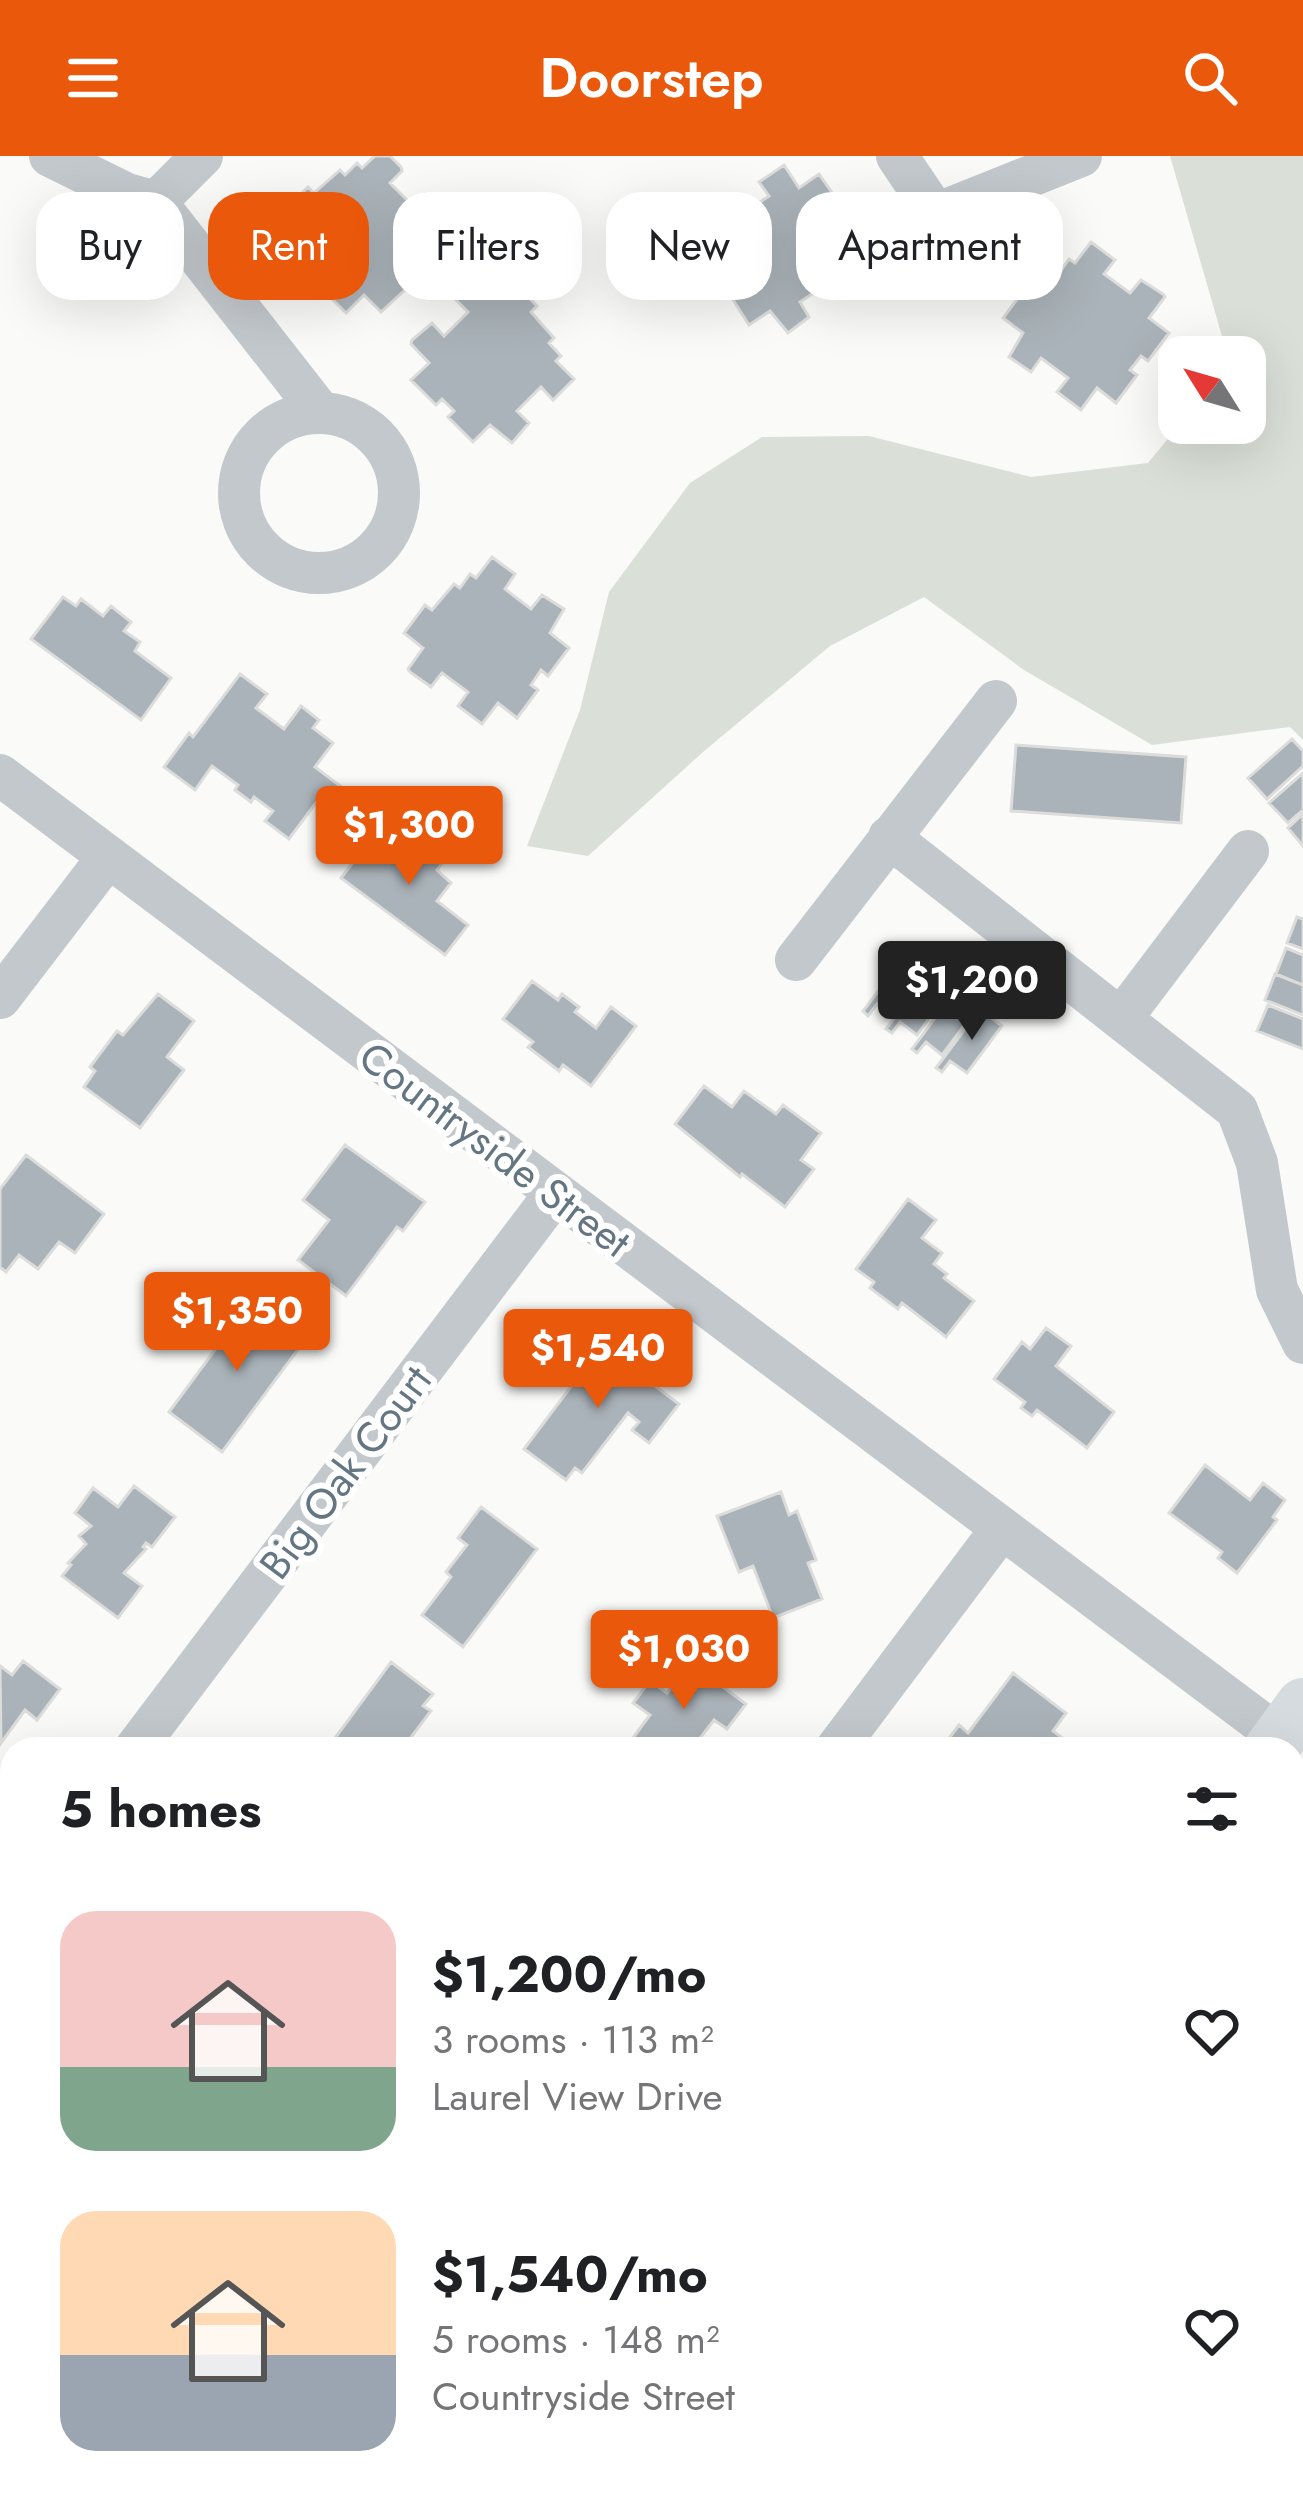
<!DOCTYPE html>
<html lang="en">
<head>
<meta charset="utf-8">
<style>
	:root { --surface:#fff; --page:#f2f2f2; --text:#202124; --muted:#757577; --accent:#ea580c }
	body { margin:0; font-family:Jost,sans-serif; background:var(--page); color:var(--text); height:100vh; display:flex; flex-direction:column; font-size:45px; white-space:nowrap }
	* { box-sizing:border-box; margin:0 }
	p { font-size:39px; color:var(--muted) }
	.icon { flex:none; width:66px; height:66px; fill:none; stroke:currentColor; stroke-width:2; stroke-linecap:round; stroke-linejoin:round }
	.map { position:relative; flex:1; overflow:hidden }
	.sheet { position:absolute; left:0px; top:1581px; width:1305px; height:771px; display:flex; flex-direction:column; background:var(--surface); border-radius:36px 36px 0 0; box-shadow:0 12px 48px #0002 }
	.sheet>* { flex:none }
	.banner { position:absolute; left:36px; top:36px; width:1233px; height:108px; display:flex; gap:24px }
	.needle { width:78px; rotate:307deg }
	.buttons { position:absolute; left:1158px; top:180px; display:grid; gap:24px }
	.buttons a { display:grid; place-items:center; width:108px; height:108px; border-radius:24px; background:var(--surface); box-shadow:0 12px 48px #0002; font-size:60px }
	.price { position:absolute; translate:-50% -102px; padding:0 27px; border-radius:12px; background:var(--accent); color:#fff; font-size:39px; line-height:78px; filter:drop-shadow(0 3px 6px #0008) }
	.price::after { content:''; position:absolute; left:50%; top:72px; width:36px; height:27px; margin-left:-18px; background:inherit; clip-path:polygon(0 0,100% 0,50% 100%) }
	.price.selected { background:#222; color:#fff }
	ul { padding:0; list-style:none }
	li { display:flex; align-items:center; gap:36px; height:300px; padding:0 60px }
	li span { display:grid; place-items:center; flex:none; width:336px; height:240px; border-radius:36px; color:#555 }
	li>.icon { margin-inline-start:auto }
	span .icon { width:144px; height:144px; fill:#fffc; stroke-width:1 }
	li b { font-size:51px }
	h2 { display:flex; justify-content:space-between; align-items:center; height:144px; padding:0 60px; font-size:51px }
	.pill { padding:0 42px; border-radius:36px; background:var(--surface); box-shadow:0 12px 48px #0002; font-size:42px; line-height:108px }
	.pill.selected { background:var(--accent); color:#fff }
	header { display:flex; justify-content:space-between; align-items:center; height:156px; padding:0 60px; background:var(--accent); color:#fff; font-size:54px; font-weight:600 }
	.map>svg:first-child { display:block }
	.green { fill:#dadfd7 }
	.building { fill:#aab3b9; stroke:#dcdcda; stroke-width:3 }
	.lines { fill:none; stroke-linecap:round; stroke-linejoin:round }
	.minor { stroke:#c3c8cc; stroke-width:42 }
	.major { stroke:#d6dbdf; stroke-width:54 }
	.labels { text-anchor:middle; stroke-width:12; stroke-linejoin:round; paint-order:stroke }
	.street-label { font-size:42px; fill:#657683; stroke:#fff }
</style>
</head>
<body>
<header><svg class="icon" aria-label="menu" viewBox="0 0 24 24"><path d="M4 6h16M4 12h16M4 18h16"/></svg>Doorstep<svg class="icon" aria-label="search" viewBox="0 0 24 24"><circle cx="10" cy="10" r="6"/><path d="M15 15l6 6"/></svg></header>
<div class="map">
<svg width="1303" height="2351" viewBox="0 0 1303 2351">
	<rect width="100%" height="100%" fill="#fafaf8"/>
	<!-- green -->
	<path class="green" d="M1170,0h133v584l-13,-13 -138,18 -128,-75 -100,-73 -94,49 -127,106 -115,104 -61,-10 53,-136 29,-118 81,-109 72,-46 107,-1 162,41 117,-14 33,-40h64v-66h-17z"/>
	<!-- building -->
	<path class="building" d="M375,0h15l11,11 1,4 -12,12 23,23 12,-12 19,18 2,4 -19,18 17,17 -25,25 -6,-7 -13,13 7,6 -26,24 -17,-17 -18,18 -21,-21 13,-12 -24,-24 -12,12 -20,-17 -1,-4 19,-18 -17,-18 25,-24 6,6 26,-23 5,5 12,-12 5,5z
		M784,9l15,23 20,-14 20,29 -8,5 10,14 7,-4 19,28 -20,14 14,22 -2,3 -22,13 -10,-14 -27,18 9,15 -21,16 -18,-22 -21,14 -19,-30 7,-4 -17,-30 6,-4 -10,-15 5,-3 -14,-22 25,-17 9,15 28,-19 -10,-14z
		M1091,86l24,18 -11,14 26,19 11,-13 22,14 2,3 -16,21 20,15 -21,28 -7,-5 -11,14 7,5 -21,28 -19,-15 -16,22 -24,-18 11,-14 -27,-20 -10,14 -22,-15 14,-24 -20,-15 21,-28 7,6 22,-28 6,5 10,-14 6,4z
		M473,124l22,18 18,-17 24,25 -6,6 23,26 -5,5 12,13 -5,5 18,18 -21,21 -12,-13 -24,24 12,12 -17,20 -22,-18 -17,17 -25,-25 6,-6 -12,-12 -6,6 -25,-25 18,-17 -18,-19 1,-4 20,-17 12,13 24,-24 -12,-12z
		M492,401l23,17 -10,15 26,20 11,-14 22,14 -14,24 19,15 -21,28 -7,-6 -10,15 7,5 -21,28 -19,-15 -16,21 -24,-18 10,-14 -26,-19 -11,14 -21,-15 -2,-3 15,-21 -19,-15 21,-28 7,5 22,-26 6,4 10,-14 6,4z
		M63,441l13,9 5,-7 22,17 8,-10 20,16 -7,9 16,11 -5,9 36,27 -30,42 -110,-81z
		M240,518l27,20 -11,14 28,21 17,-23 18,14 -6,8 20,15 -18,24 28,21 -12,15 -10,-7 -32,43 -24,-18 8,-10 -19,-14 -3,5 -16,-12 3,-5 -26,-19 -17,24 -31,-23 25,-34 4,4z
		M1292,583l11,12v15l-36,33 -19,-21z
		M1016,589l170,12 -5,66 -170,-12z
		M1303,617v37l-15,13 -19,-20z
		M1303,658v32l-15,-18z
		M427,677l24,18 -14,19 14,13 -14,18 31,24 -23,30 -104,-77 32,-42 13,9 5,-7 21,16z
		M1297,761l6,2v30l-16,-6z
		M1286,792l17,7v30l-27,-11z
		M907,797l22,17 -36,47 -16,-13 -9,12 -5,-5z
		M930,815l22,16 -35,48 -17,-13 -8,11 -6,-4z
		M1275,818l28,11v30l-38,-15z
		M532,825l26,19 4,-6 17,13 -4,5 21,16 15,-21 25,19 -45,60 -28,-21 -4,6 -31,-24 5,-5 -30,-23z
		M956,834l22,17 -36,48 -16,-13 -9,11 -5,-4z
		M158,838l36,27 -27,36 17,13 -44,58 -56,-41 11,-16 -5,-4 27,-36 6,4z
		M1268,849l35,14v30l-46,-18z
		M980,853l22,17 -35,47 -17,-12 -8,11 -6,-4z
		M704,930l28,21 12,-16 32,23 7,-9 38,28 -20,27 13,9 -29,38 -43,-33 -2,3 -65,-53z
		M345,989l80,57 -22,29 -6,-4 -51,69 -48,-36 31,-40 -26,-20z
		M26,999l78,59 -29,39 -16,-11 -21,27 -19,-14 -13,17 -6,-5v-78z
		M908,1043l28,21 -14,18 20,15 -8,11 13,10 -3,4 30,23 -28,36 -44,-34 -4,6 -28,-21 4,-6 -18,-13z
		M247,1140l58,44 -83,112 -53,-40 57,-77 -5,-4z
		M1046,1172l25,18 -15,20 58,46 -27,36 -50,-38 -5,6 -11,-8 4,-6 -31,-23 28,-37 8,7z
		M593,1183l38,29 6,-8 9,6 -7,8 40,30 -30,39 -17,-13 7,-8 -11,-9 -46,60 -7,-5 -9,12 -42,-31 55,-73 -9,-6z
		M1205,1309l45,35 13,-17 22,17 -12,17 4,3 -40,53 -19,-15 4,-6 -53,-39z
		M134,1330l41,31 -23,30 -6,-4 -3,4 3,2 -22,24 18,13 -24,32 -56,-42 9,-11 -3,-2 18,-19 -7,-8 12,-10 -16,-13 18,-25 25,19z
		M781,1336l8,23 8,-4 19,49 -8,3 14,36 -49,19 -20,-52 -14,6 -22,-56z
		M481,1351l56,42 -74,98 -41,-32 29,-38 -5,-5 21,-27 -9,-7z
		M23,1505l37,28 -23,31 -12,-10 -24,33 -1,-77 12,9z
		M391,1506l42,32 -10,12 8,5 -29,38h-75z
		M690,1507l56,41 -19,25 -13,-9 -17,22 9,7h-66l-10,-7 20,-27 -17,-12 17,-22 17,12z
		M1013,1517l53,40 -13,18 15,11 -5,7h-122l18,-24 9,8z
		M1294,1895l9,7v87l-10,-7z
		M1293,2008l10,8 -2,39 -8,-6z
		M0,2084l12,5v24l-9,24z
		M954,2340h57l15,11h-80z
		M1034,2340h74l-10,11h-49z"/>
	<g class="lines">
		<!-- minor -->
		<path class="minor" d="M50,0l77,38 29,8 164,210
			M897,0l39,58 145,-58
			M156,46l46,-46
			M239 337a80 80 0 1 1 160 0a80 80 0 1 1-160 0Z
			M0,619l1280,962
			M889,681l348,273 20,53 20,127 26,53
			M796,804l200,-259
			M0,842l108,-141
			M1121,863l127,-168
			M135,1593l419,-554
			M836,1593l166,-221
			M0,1772l12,-16
			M1293,2221l10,-14
			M1196,2351l8,-11"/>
		<!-- major -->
		<path class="major" d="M1271,1593l32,-44
			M700,2351l8,-11"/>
	</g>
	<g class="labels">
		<!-- street labels -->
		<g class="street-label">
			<text transform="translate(495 993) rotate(37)" y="15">Countryside Street</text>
			<text transform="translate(345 1316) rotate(-53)" y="15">Big Oak Court</text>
		</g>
	</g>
</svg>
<div class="buttons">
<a><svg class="needle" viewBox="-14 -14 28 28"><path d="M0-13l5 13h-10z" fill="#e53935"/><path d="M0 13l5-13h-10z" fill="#757577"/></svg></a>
</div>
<b class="price" style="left:409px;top:732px">$1,300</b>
<b class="price selected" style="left:972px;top:887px">$1,200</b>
<b class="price" style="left:237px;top:1218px">$1,350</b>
<b class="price" style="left:598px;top:1255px">$1,540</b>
<b class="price" style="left:684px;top:1556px">$1,030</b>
<div class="banner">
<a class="pill">Buy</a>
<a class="pill selected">Rent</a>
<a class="pill">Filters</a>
<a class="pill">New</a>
<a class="pill">Apartment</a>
</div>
<section class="sheet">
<h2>5 homes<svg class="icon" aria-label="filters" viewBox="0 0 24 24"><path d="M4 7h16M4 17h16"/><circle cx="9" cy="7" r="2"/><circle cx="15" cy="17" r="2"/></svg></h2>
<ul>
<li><span style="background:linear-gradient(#f6c9c9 65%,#7fa58c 0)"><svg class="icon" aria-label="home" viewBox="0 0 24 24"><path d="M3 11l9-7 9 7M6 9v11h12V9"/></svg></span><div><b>$1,200/mo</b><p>3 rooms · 113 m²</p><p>Laurel View Drive</p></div><svg class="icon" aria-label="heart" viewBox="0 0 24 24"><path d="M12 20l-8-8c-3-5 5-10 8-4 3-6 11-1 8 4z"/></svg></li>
<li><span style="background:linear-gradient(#ffd9b3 60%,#9aa5b1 0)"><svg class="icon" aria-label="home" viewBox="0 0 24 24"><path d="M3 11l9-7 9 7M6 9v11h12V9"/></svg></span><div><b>$1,540/mo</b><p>5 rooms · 148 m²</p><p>Countryside Street</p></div><svg class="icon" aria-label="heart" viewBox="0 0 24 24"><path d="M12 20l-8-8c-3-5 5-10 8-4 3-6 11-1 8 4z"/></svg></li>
</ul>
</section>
</div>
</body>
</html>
